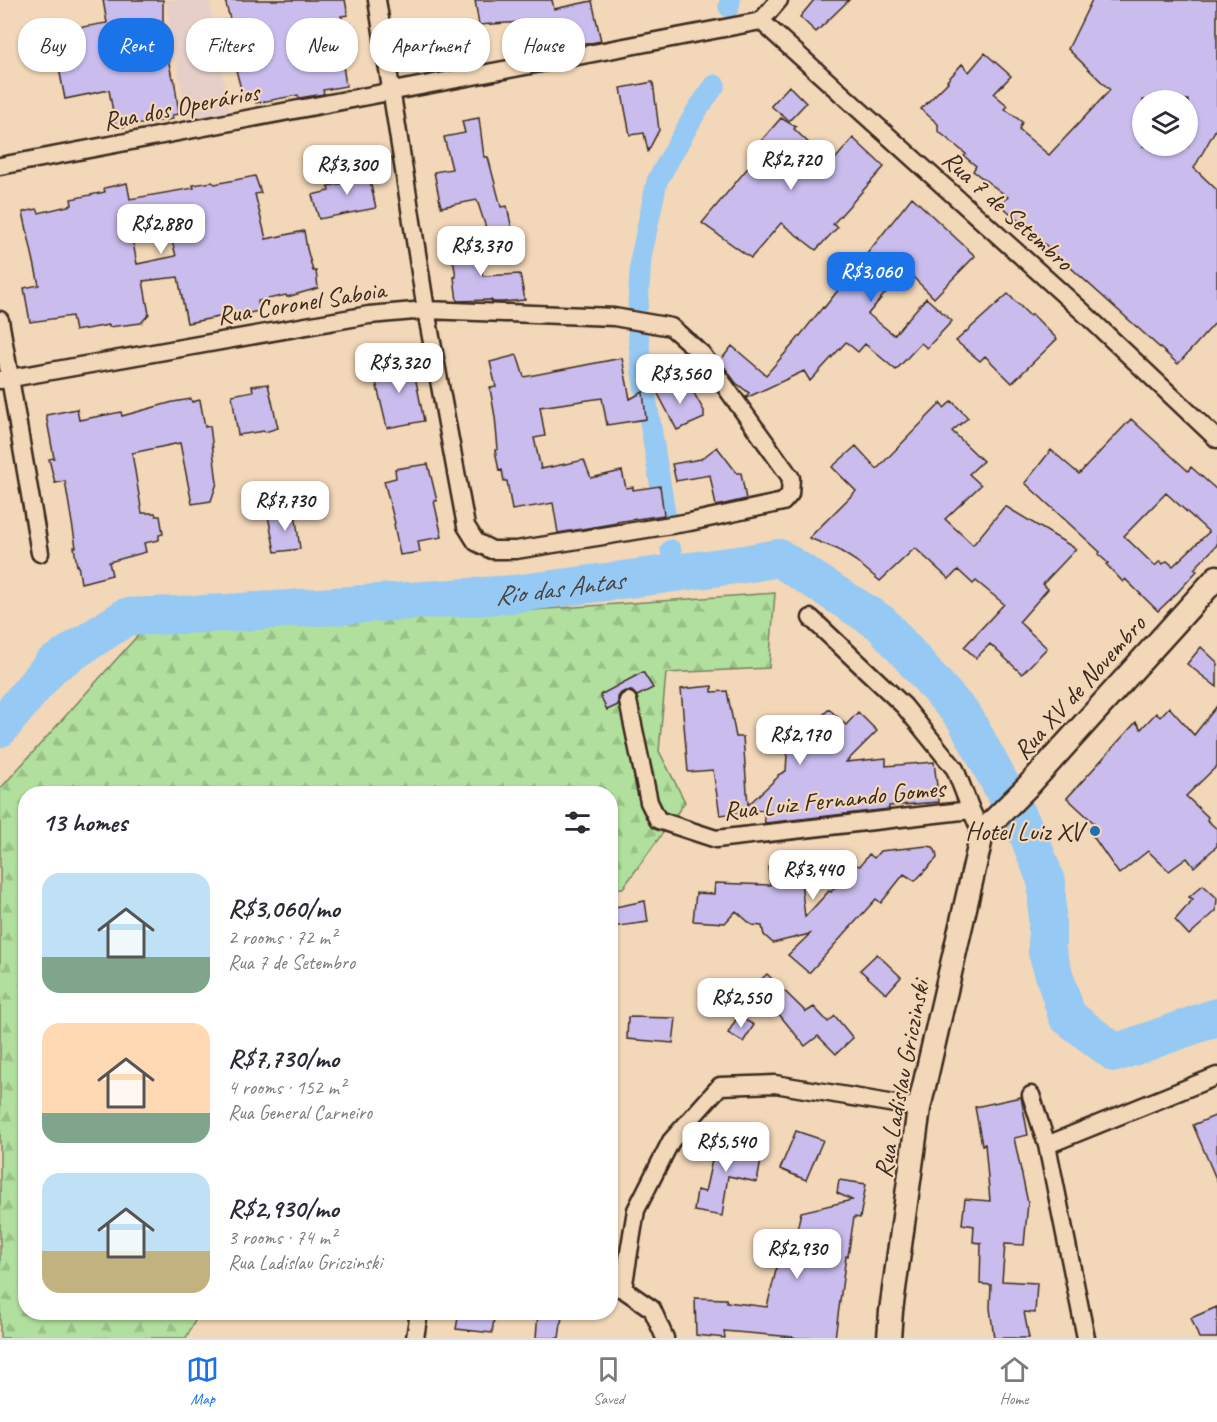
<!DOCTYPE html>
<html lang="en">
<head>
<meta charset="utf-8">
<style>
	:root { --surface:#fff; --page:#f2f2f3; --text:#2b2b33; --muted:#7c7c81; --line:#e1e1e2; --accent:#1a73e8 }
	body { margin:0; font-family:Caveat,sans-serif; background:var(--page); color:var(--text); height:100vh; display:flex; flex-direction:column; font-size:22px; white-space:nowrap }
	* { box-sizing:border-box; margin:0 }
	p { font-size:20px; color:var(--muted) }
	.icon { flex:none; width:33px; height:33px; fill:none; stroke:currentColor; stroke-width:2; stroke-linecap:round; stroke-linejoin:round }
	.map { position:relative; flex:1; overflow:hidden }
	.drawer { position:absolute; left:18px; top:786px; width:600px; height:534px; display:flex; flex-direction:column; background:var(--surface); border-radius:24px; box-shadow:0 2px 4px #0004 }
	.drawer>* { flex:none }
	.banner { position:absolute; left:18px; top:18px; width:600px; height:54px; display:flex; gap:12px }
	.buttons { position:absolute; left:1132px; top:90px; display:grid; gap:12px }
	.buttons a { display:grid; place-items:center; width:66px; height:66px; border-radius:50%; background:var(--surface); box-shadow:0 2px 4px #0004; font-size:30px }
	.price { position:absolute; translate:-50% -51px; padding:0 14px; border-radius:12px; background:#fff; color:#222; font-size:20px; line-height:39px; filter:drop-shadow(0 2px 3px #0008) }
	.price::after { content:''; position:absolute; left:50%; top:36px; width:18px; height:14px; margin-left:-9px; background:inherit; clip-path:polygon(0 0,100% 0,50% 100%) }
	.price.on { background:var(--accent); color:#fff }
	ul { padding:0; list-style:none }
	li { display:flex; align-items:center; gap:18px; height:150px; padding:0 24px }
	li span { display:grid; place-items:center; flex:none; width:168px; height:120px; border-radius:18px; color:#555 }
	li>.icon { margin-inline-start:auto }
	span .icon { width:72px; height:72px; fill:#fffc; stroke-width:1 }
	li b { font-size:26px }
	h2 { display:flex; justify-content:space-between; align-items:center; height:72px; padding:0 24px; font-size:26px }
	.chip { padding:0 21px; border-radius:24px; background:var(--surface); box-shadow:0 2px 4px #0004; font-size:21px; line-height:54px }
	.chip.on { background:var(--accent); color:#fff }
	.tab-bar { display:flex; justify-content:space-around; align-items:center; height:84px; border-top:2px solid var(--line); background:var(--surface); font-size:16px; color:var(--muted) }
	.tab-bar a { display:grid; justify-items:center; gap:3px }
	.tab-bar .on { color:var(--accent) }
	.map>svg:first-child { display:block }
	.built { fill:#e6cfc9 }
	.forest { fill:url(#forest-firs); stroke:#76845e; stroke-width:1.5 }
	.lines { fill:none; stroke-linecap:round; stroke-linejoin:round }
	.canal { stroke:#96c9f3; stroke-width:21 }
	.river { stroke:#96c9f3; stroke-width:38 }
	.building { fill:#cabdee; stroke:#3b2a1e; stroke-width:1.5; fill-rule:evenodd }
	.minor-casing { stroke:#3b2a1e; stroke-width:21 }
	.secondary-casing { stroke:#3b2a1e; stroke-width:27 }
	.minor { stroke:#f2d7b9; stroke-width:16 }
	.secondary { stroke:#f2d7b9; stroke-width:22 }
	.poi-dot { fill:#1f6fb2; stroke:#f2d7b9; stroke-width:2 }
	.labels { text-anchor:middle; stroke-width:4.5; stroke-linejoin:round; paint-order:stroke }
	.street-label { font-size:26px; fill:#3b2a1e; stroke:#f2d7b9 }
	.poi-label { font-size:26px; fill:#3b2a1e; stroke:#f2d7b9; text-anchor:end }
	.water-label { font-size:27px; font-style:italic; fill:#49423e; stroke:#f2d7b9 }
</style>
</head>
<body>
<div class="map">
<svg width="1217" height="1338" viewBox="0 0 1217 1338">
	<defs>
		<pattern id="forest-firs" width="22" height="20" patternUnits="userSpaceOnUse" patternTransform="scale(1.5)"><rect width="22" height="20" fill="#b1df9e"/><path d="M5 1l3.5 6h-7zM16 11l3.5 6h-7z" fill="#99c088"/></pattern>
	</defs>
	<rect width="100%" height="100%" fill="#f2d7b9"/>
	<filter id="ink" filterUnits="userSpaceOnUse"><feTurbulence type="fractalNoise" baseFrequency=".0167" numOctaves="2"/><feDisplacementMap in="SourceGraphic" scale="12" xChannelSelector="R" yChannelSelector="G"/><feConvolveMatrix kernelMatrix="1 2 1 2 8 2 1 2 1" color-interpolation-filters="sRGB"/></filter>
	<g filter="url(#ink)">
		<!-- built -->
		<path class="built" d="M165,0h44l22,122 -42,8z"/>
		<!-- forest -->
		<path class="forest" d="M775,593l-6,75 -103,5 -7,78 26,51 -62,86 -12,1 -1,-95h-584v518l173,1 -13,25h-186v-549l140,-156 392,-23z"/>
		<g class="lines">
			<!-- canal -->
			<path class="canal" d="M729,7l1,-7
				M638,305l3,-48 16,-76 40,-71 18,-25
				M638,332l4,41 24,146
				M671,550l4,23"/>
			<!-- river -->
			<path class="river" id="s1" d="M0,728l51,-62 75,-49 101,-4 287,-19 230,-30 35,-6 102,65 84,95 64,119 18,46v69l20,64 48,37 102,-36"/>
		</g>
		<!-- building -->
		<path class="building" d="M103,0h60v34l9,44h2l5,36 -7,1 1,4 -57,9 -7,-38 -44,9 -13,-67 55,-9z
			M225,0h120l3,15 -7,1 13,28 2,12 -14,2 4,28 -23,4 1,4 -25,4 -1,-3 -42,8 -1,-4 -11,2 -10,-39 7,-1z
			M475,0h77l2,9 38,-8 9,40 -72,14 -8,-33 -42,3z
			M814,0h35l-33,32 -16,-15z
			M1092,0h125v127l-23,41 23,22v131l-39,43 -177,-159 7,-8 -35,-26 3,-5 -12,-10 2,-2 -28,-23v-7l-17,-15 27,-27 -1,-1 15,-17 7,8 16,-19 26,23 -17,18 14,12 -3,3 17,13 -3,8 30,25 61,-65 -42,-41zM1143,100h45v46h-45z
			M653,82l6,48 -11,21 -4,-18 -14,2 -9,-47z
			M789,86l17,17 -17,18 -18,-15z
			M479,118l5,39h4l13,50 6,-1 6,28 -24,3 -12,-37 -36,7 -7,-35 18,-3 -8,-32 21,-4 -3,-12z
			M781,118l15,9 -2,2 37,35 22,-26 31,29 -51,57 5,3 -22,23 -35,-27 -30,35 -49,-35 59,-71 -6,-4z
			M367,167l9,41 -57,11 -7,-24 17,-4 -1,-5 17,-3 -2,-11z
			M255,176l6,17 -6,1 11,45 38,-8 3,18 6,22h3l2,17 -31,9 -1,-2 -28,6 1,10 -19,4v-2l-53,10 -9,-46 -35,4 6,33 -8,9 -32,4v-2l-34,6 -3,-15 -42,6 -6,-34 15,-3 -16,-73 14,-3 2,4 33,-8 -1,-6 34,-7 -1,-4 23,-5 3,16 64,-11 -1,-3 19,-3 3,2zM168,226l8,30 -39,8 -6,-32z
			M912,197l63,59 -41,42 -29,-29 -37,45 26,21 32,-37 26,23 -25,27 -6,-5 -25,27 -31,-26 -7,8 -12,-10 -36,39 -6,-10 -58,27v-1l3,-4 -13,-10 -16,-22 12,-15 34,29 29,-33 28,-35 1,1z
			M473,237l10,39 37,-2 5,26 -23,2h-8l-3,-2 -34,1 -3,-24h2l-6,-36z
			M1008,294l22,22 2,-2 25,25 -45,44 -27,-27 -5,5 -24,-20z
			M517,355l7,22 98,-19 8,41 13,-7 3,27 -39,6 -5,-27 -62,9 5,29 -11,2 7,31 43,-9 7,18 31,-7 4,17 7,-1v3l27,-4 4,29 -47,7v1l-59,10 -5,-30 -41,7 -5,-29h-3l-2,-11 -3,1 -4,-21 3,-1 -3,-32 -5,-29 6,-1 -6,-25z
			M412,361l12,60 -37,7 -12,-50 3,-11z
			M670,378l7,16 14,-6 13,23v7l-27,12 -23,-44z
			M268,384l10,44 -13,4 -1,-1 -26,4 -6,-40 21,-4 -1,-5z
			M191,399l1,3 8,-2 5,27 5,-1 7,57 -6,18 -19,3 -12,-61 -48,10 10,60h13l1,3h4l3,18 -4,1v5l-15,3 2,9 -37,10 3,13 -31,8 -3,-18 -1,1 -3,-19h2l-11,-66 -10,2 -6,-24 5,-1 -8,-43 31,-6 2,11 42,-8 1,4 51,-14z
			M952,401l16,17 -16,13 31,30 -14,13 12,11 -36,34 28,26 32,-39 71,43 -33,35 5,5 -29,33 28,26 -25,26 -32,-30 -14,14 -12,-11 40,-43 -28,-23 -3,3 -15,-14 -9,9 -34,-31 -35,33 -24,-20 -19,-12 -28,-11 47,-47 -24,-24 24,-21 21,23 64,-66 3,5z
			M1131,419l57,52 3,-4 26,23v55l-23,24 3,2 -21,23 -18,17 -33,-32 -2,3 -17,-18 2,-1 -10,-9 2,-2 -75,-69 26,-33 28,24zM1166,493l43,39 -36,34 -6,-5 -4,3 -3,-3 -5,5 -31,-30z
			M717,447l20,26h4l5,26 -30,7 -6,-31 -34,6 -4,-17 29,-5z
			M428,464l9,37h-3l8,36 -24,4 2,11 -20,3 -6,-31 1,-1 -11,-42 12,-3 -1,-9z
			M295,512l5,37 -25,3 -7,-36z
			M1201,647l16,15v25l-30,-23z
			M643,672l10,16 -16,8 -5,-5h-7l-4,2 -3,4v8l-11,5 -7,-15z
			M712,686v6l15,-1 9,46h7l5,68 30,-28v-2l8,-4 3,-47 12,13 28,-28 17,16 12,-13 19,19 -31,31 40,-4v8l48,-4 5,40 -50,4v3l-124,14 -2,-13 -43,5 -7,-45 -25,2 -7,-83z
			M1217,706v60l-31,30 22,21 -1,3 10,9v17l-23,21 -7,-9 -18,13 -21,-20 -29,23 -31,-45 6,-6 -27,-25 69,-76 5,7 15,-16 4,4 9,-10 25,28z
			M927,846l6,1 3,5 1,6 -22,23 -11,-7 -23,29 -5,-4 -67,74 -21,-18 22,-21 -37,9 -9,-8 -2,-9 -10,-1 -16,-14 -11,12 -32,-2 3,-28 18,1 1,-11 55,2 -2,-18 31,-4 6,54 24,-26 2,1 19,-24 6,-3 4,1 9,-12 5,4 6,-7z
			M1203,885l14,13 -1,13 -27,24 -14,-15 18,-21 -4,-2z
			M645,901l3,21 -36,5 -2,-19z
			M877,954l24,23 -15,17 -26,-24z
			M767,974l39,38 8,-5 14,15 7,-6 18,22 -17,16 -18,-18 -13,10 -50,-61z
			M738,1016l16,9 -11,17 -15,-9z
			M628,1017l48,1 -3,25 -46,-4z
			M1021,1097l7,38 -14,3 14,65 -4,42 -19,-1 -3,37 35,2 -2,30 -11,-1 5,26h-35l-4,-30 1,-23 -11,-1 1,-41 -8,-1 1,-16 -12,-2 3,-25 25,2 -5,-57 -3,1 -7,-38z
			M1217,1115v66l-24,-56z
			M796,1131l27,9 -17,40 -26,-11z
			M718,1133l22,5 -1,12 23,5 -5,27 -29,-6 -6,40 -28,-5 3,-21 8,2z
			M839,1180l27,4 -6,34 -6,-1 -6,39h-2l-11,82h-41v-1l-70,-6 1,7 -29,-3 -1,-37 31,1 1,3 40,5 13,-53 11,2 10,-44 51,-12 -15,-7z
			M1217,1307v31h-18l-8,-20z
			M459,1312h36l-3,21 -36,-4z
			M538,1312l24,4 -3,22h-23z"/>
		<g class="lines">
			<!-- minor casing -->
			<g class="minor-casing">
				<path id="minor" d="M761,21l322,291 134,127
					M761,21l18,-21
					M0,166l761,-145
					M0,320l40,233
					M0,380l369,-65 57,-5 188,7 57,10 31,27 89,124 -1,16 -7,8 -93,20 -174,28h-24l-16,-8 -10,-16 -40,-216 -49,-310
					M811,618l93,88 51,63 16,41
					M628,701l21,101 9,18 58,19 255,-29 11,24
					M1031,1095l16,50 39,193
					M1047,1145l170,-69
					M610,1286l13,3 29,20 13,29
					M623,1289l13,-79 35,-69 49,-55 55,-2 144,24
					M415,1338l4,-26"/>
			</g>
			<!-- secondary casing -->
			<g class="secondary-casing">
				<path id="secondary" d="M889,1338l2,-27 28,-203 63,-274 12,-14 34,-34 189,-209"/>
			</g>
			<!-- minor -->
			<use href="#minor" class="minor"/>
			<!-- secondary -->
			<use href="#secondary" class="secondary"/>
		</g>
	</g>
	<!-- markers -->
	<circle class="poi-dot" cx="1095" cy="831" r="6"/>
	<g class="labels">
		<!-- street labels -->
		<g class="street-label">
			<text transform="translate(181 106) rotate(-11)" y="9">Rua dos Operários</text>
			<text transform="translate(1008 210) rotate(42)" y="9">Rua 7 de Setembro</text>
			<text transform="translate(301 302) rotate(-9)" y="9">Rua Coronel Saboia</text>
			<text transform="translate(1079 687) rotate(-48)" y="9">Rua XV de Novembro</text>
			<text transform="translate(834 799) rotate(-6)" y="9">Rua Luiz Fernando Gomes</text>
			<text transform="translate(901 1079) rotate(-79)" y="9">Rua Ladislau Griczinski</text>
		</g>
		<!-- poi labels -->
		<g class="poi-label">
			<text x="1083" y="840">Hotel Luiz XV</text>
		</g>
		<!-- water labels -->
		<g class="water-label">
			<text dy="9" stroke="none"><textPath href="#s1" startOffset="604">Rio das Antas</textPath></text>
		</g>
	</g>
</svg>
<div class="buttons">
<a><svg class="icon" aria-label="layers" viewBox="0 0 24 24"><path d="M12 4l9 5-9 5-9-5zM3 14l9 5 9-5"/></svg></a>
</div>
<b class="price" style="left:791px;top:191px">R$2,720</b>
<b class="price" style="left:347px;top:196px">R$3,300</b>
<b class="price" style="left:161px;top:255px">R$2,880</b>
<b class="price" style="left:481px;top:277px">R$3,370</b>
<b class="price on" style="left:871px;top:303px">R$3,060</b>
<b class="price" style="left:399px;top:394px">R$3,320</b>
<b class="price" style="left:680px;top:405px">R$3,560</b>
<b class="price" style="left:285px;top:532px">R$7,730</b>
<b class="price" style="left:800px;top:766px">R$2,170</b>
<b class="price" style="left:813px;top:901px">R$3,440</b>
<b class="price" style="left:741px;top:1029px">R$2,550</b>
<b class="price" style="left:726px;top:1173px">R$5,540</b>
<b class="price" style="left:797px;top:1280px">R$2,930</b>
<div class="banner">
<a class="chip">Buy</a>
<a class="chip on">Rent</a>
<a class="chip">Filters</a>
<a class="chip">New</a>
<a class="chip">Apartment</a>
<a class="chip">House</a>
</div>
<section class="drawer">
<h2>13 homes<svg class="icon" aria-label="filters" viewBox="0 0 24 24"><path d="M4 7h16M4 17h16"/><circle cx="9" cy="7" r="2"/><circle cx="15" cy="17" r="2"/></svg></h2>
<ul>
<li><span style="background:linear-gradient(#bfe0f5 70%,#7fa58c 0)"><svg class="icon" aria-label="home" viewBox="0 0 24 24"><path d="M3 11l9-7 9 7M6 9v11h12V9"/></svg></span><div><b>R$3,060/mo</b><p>2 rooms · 72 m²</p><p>Rua 7 de Setembro</p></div></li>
<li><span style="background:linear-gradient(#ffd9b3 75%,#7fa58c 0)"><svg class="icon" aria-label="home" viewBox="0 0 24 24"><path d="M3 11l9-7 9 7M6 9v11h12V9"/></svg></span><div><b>R$7,730/mo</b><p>4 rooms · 152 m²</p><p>Rua General Carneiro</p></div></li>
<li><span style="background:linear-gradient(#bfe0f5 65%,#c2b280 0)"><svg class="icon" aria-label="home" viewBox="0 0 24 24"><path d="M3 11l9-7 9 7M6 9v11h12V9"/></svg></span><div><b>R$2,930/mo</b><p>3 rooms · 74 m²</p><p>Rua Ladislau Griczinski</p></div></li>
</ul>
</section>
</div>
<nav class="tab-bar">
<a class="on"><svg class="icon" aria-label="map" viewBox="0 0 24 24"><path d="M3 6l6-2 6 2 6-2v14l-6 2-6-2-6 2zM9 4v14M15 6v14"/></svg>Map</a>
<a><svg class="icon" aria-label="saved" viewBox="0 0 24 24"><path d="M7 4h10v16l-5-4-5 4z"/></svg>Saved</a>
<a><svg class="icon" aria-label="home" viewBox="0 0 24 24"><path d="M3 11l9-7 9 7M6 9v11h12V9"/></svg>Home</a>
</nav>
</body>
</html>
